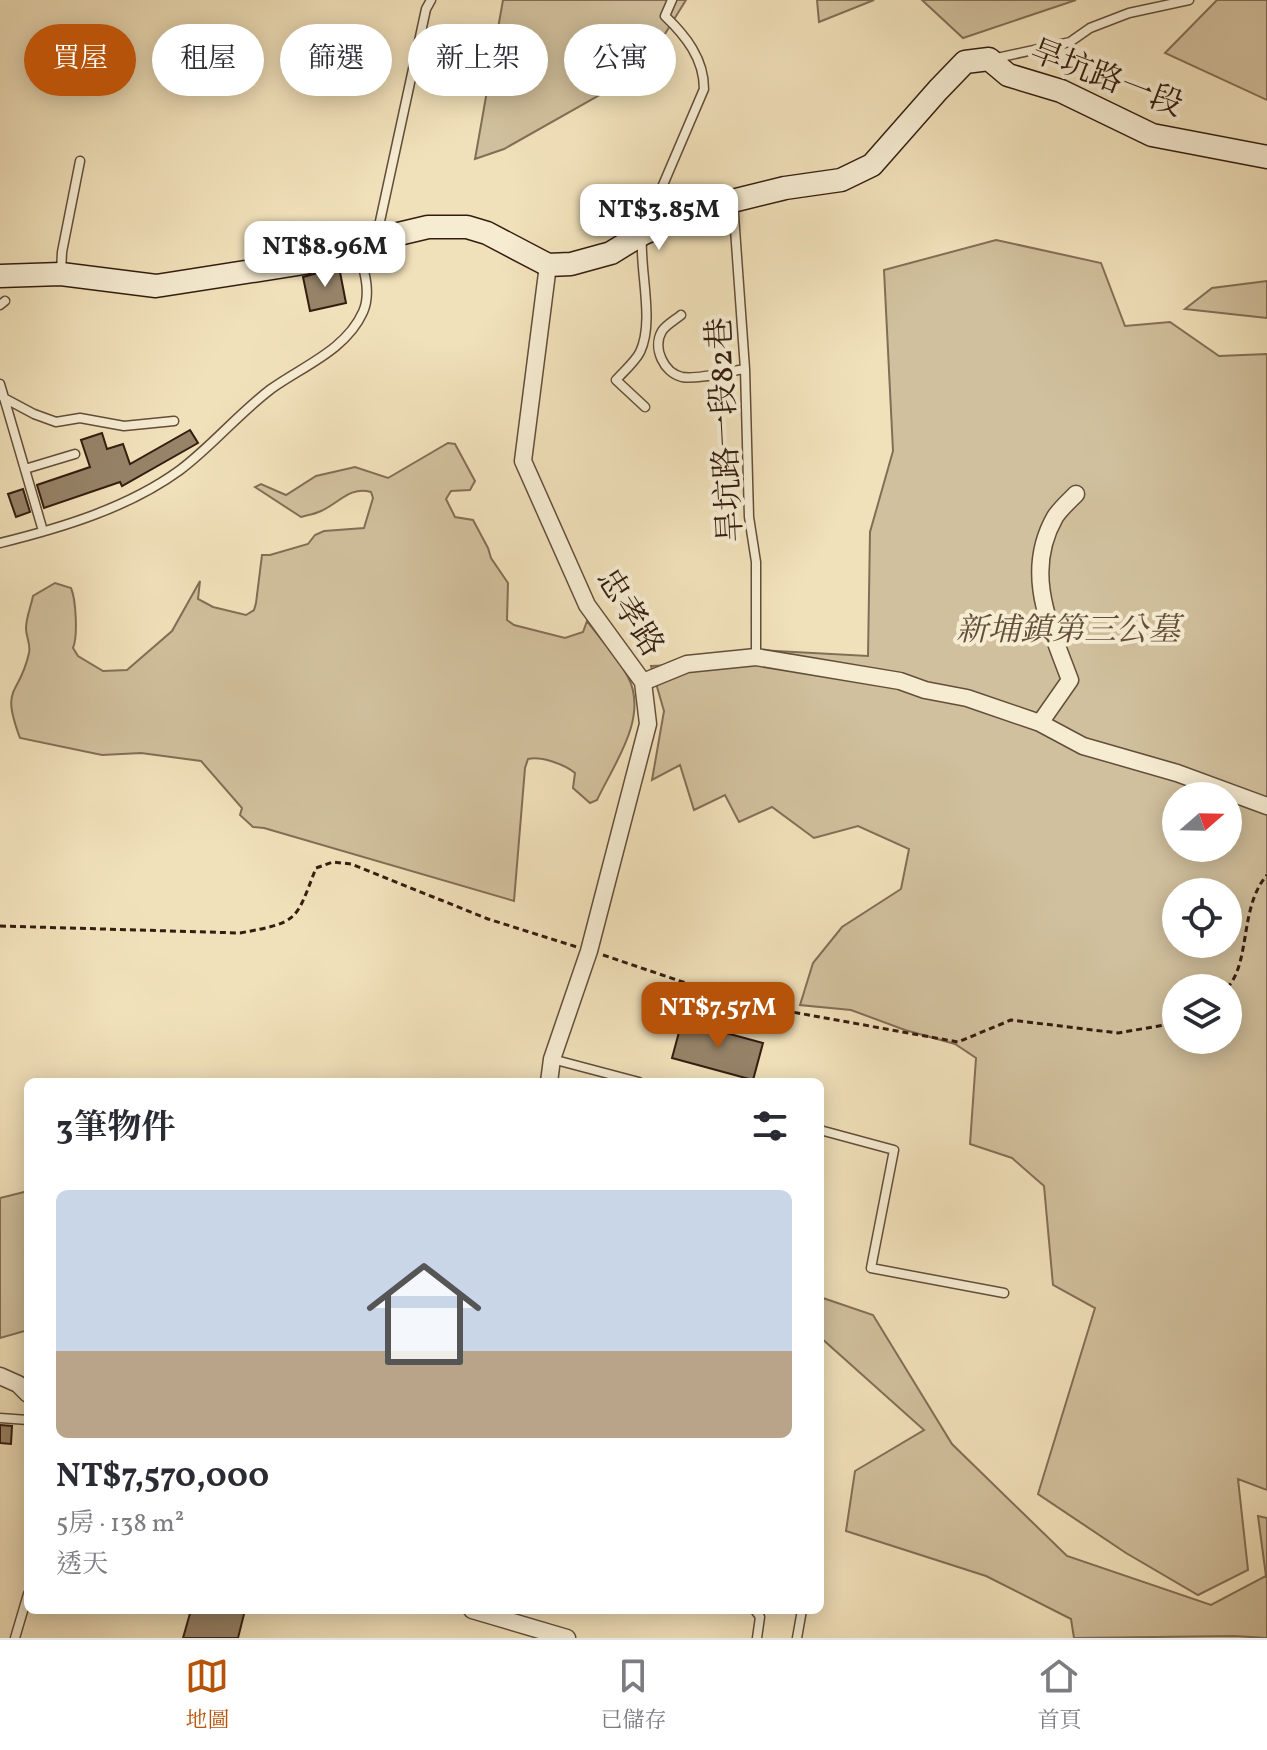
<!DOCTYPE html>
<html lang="zh-TW">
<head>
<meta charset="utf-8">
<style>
	:root { --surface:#fff; --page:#f7f7f7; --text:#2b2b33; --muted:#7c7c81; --line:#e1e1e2; --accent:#b45309 }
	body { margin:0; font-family:Vollkorn,"Noto Serif TC",serif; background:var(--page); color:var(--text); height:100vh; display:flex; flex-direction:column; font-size:30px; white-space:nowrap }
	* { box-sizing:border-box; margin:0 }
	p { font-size:26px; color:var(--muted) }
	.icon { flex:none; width:44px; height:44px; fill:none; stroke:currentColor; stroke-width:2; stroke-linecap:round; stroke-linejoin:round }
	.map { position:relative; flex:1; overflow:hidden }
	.details { position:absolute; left:24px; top:1078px; width:800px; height:536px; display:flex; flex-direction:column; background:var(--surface); border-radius:12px; box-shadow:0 4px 20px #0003 }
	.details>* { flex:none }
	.banner { position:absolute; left:24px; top:24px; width:800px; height:72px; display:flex; gap:16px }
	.needle { width:52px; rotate:70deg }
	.controls { position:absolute; left:1162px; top:782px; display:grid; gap:16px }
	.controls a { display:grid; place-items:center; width:80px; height:80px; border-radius:50%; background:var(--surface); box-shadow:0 4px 20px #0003; font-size:40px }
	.price { position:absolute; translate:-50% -68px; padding:0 18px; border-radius:16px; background:#fff; color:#222; font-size:26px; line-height:52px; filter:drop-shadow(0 2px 4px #0008) }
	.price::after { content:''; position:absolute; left:50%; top:48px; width:24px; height:18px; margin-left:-12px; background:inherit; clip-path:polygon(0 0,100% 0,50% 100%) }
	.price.selected { background:var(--accent); color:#fff }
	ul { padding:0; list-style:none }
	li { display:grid; align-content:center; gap:16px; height:424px; padding:0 32px }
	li+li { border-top:2px solid var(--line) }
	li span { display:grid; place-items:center; height:248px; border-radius:12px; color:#555 }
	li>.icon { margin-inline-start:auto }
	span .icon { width:144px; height:144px; fill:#fffc; stroke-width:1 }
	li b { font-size:34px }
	h2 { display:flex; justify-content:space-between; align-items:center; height:96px; padding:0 32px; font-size:34px }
	.pill { padding:0 28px; border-radius:36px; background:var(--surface); box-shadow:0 4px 20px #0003; font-size:28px; line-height:72px }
	.pill.selected { background:var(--accent); color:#fff }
	.dock { display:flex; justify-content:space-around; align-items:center; height:112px; border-top:2px solid var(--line); background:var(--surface); font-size:22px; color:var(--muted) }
	.dock a { display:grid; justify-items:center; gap:4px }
	.dock .selected { color:var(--accent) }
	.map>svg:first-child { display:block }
	.green { fill:#d1c09d; stroke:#826e56; stroke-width:2; fill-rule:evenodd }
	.building { fill:#968368; stroke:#341d10; stroke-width:2 }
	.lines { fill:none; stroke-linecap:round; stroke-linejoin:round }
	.lane-casing { stroke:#634e3a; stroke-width:11 }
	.street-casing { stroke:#634e3a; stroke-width:19 }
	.secondary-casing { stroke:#341d10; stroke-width:25 }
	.path { stroke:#341d10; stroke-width:3; stroke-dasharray:6 4; stroke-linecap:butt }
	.lane { stroke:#f6ecd2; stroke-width:8 }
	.street { stroke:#f6ecd2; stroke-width:16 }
	.secondary { stroke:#f6ecd2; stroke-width:22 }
	.labels { text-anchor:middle; stroke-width:8; stroke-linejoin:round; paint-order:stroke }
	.street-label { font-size:32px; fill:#341d10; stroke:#f6ecd2 }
	.park-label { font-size:32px; font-style:italic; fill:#634e3a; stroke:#f6ecd2 }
</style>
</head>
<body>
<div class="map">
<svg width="1267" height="1638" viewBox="0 0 1267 1638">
	<rect width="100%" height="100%" fill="#f1e1ba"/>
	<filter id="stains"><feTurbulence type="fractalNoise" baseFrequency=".0025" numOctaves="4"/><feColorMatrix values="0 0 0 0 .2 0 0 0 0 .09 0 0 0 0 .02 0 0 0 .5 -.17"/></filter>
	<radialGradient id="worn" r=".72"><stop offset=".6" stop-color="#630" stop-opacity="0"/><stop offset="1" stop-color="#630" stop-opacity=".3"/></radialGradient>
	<!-- green -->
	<path class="green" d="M503,0h183l-44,71 -138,78 -29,10z
		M817,0h57l-55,22z
		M922,0h154l-113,38z
		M1217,0h50v100l-102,-47z
		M996,240l105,23 24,63 45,-4 49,34 48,-2v1136l-29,-11 10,91 -50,25 -72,-42 -88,-59 57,-186 -42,-23 -9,-99 -32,-28 -42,-14 6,-86 -21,-14 -50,-14 -54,-20 -51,-5 13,-42 29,-36 59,-38 8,-40 -51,-23 -44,12 -42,-31 -33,15 -14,-27 -31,15 -14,-45 -28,15 12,-69 -13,-45 26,-1 81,-15 110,6 2,-124 23,-81 -9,-181zM1176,796h52v52h-52zM1176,892h52v52h-52zM1176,988h52v52h-52z
		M1267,281v37l-82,-9 27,-21z
		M448,443l7,1 20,37 -5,9 -19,1 -5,8 9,18 18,3 15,28 3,10 17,25 -1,37 7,5 51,13 18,-6 4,-11c13,18 31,36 41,56 21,40 -14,87 -31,123l-7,3 -17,-15 2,-15c-11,-9 -34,-17 -47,-14l-3,9 -11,133 -250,-73 -11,-1 -13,-12 2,-7 -41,-47 -60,-8 -39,2 -82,-17c-20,-54 -1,-40 9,-85 2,-9 -3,-16 -3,-25 0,-10 5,-22 7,-32l22,-13 16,5c5,12 7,48 2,60l5,8 25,15 24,-1 45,-39 28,-50 -2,18 15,8 33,8 8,-5 2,-7 6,-48h8l38,-11 7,-9 9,-4 40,-3 9,-30 -2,-6c-21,-6 -32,11 -50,19 -6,3 -13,4 -20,6l-46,-30 6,-3 25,11 30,-19 39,-9 33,11z
		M28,1191v139l-28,8v-140z
		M820,1297l53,18 79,129 115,112 144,49 55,-29 -8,-60 9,2v120l-33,-2 -160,2 -3,-19 -85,-43 -140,-45 9,-60 69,-41 -104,-93z"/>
	<!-- building -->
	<path class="building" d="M339,267l7,36 -36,8 -7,-34z
		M190,430l8,13 -76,43 -2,-4 -76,26 -7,-23 53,-18 -9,-27 21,-7 5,16 16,-5 7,20z
		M23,489l7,23 -14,5 -8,-23z
		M682,1021l81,22 -10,37 -81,-22z
		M0,1425l12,1 -1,18 -11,-1z
		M191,1610h54l-7,28h-55z"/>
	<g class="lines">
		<!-- lane casing -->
		<g class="lane-casing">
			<path id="lane" d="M992,59l78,-17 20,-14 39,-15 60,-13
				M733,201l12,168 4,148 7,45v95
				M377,235l49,-226 5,-9
				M61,273l1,-21 18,-91
				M0,305l5,-4
				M681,315c-6,5 -15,10 -19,16 -10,17 2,42 20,46 16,3 47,-6 63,-8
				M0,384l43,147
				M4,398l30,16 22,8 24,-4 44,8 50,-5
				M645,407l-29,-27c7,-8 19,-18 24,-28 15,-31 -1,-83 2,-118l62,-145c0,-30 -18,-53 -39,-73l7,-16
				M25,469l50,-15
				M0,543c61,-15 128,-35 180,-73 32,-24 58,-56 91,-81 32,-23 75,-39 92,-77 9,-20 0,-45 -5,-65
				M552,1059l87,23
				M820,1130l74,20 -23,118 133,25
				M0,1418l28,2
				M755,1610l5,7 -3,21
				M15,1638l13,-44
				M797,1638l5,-28"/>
		</g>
		<!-- street casing -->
		<g class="street-casing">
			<path id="street" d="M548,265l-25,196 64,144 56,77 5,42 -59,227 -37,108 -3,23
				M643,682l44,-18 69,-7 144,24 25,9 42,8 73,25 43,23 94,27 90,33
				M1040,723l30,-43c-20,-54 -47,-107 -15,-163 5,-8 14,-16 21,-23
				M0,1376l18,8 10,10
				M472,1610l95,28"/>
		</g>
		<!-- secondary casing -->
		<g class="secondary-casing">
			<path id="secondary" d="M0,276l61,-2 95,12 148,-23 86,-27 38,-9h39l20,6 61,32 23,-1 40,-11 31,-19 54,-24 89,-22 56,-8 31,-15 66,-75 27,-28 24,-3 19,16 53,16 91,44 115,22"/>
		</g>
		<!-- path -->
		<path class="path" d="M0,926l240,7c59,-11 55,-11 76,-65l17,-6 18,2 137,55 89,28
			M603,955l145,49 210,38 53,-22 107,13 58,-10
			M1227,988c24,-25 12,-81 40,-113"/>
		<!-- lane -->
		<use href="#lane" class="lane"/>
		<!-- street -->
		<use href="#street" class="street"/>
		<!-- secondary -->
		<use href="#secondary" class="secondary"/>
	</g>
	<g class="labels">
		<!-- street labels -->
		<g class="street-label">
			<text transform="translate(1107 77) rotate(21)" y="11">旱坑路一段</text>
			<text transform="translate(724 430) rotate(-93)" y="11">旱坑路一段82巷</text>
			<text transform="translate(631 612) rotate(58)" y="11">忠孝路</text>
		</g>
		<!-- park labels -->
		<g class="park-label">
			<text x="1068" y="640">新埔鎮第三公墓</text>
		</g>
	</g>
	<rect width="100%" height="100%" filter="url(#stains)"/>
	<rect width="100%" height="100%" fill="url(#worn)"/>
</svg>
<div class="controls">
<a><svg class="needle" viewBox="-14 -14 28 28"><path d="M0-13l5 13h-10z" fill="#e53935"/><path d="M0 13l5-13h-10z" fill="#7c7c81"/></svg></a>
<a><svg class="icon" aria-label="locate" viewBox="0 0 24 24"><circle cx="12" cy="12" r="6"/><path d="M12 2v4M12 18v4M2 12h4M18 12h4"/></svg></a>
<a><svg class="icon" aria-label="layers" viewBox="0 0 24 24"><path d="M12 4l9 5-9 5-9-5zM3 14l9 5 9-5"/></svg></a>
</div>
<b class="price" style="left:659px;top:252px">NT$3.85M</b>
<b class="price" style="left:325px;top:289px">NT$8.96M</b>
<b class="price selected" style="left:718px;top:1050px">NT$7.57M</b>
<div class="banner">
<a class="pill selected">買屋</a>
<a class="pill">租屋</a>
<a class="pill">篩選</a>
<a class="pill">新上架</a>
<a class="pill">公寓</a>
</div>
<section class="details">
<h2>3筆物件<svg class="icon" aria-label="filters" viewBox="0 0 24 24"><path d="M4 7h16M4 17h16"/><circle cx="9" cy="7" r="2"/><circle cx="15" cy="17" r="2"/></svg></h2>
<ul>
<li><span style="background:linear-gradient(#c9d6e8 65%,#b9a48a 0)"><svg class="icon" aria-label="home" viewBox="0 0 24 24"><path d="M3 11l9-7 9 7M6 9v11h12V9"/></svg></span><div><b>NT$7,570,000</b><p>5房 · 138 m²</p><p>透天</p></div></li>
</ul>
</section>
</div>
<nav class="dock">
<a class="selected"><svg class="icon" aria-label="map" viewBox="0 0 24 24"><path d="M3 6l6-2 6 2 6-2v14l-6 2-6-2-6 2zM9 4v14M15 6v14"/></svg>地圖</a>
<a><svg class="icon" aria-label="saved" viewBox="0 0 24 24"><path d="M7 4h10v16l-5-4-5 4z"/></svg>已儲存</a>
<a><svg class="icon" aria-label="home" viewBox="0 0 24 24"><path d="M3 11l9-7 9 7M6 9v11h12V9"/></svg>首頁</a>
</nav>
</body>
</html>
